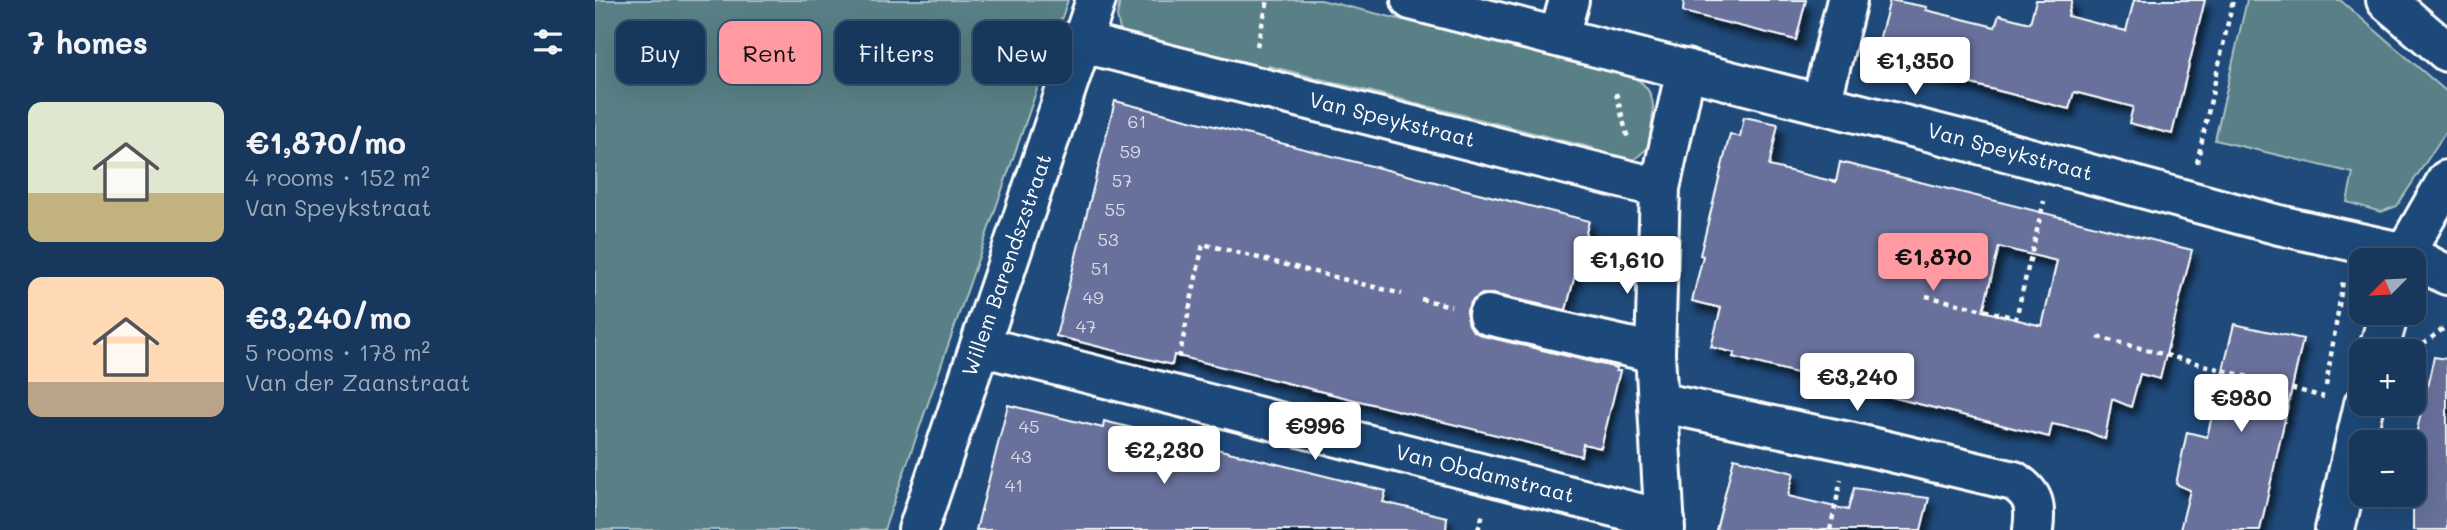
<!DOCTYPE html>
<html lang="en">
<head>
<meta charset="utf-8">
<style>
	:root { --surface:#17385c; --page:#244365; --text:#f1f3f6; --muted:#9eacbb; --line:#365272; --accent:#ff9aa2 }
	body { margin:0; font-family:Mali,sans-serif; background:var(--page); color:var(--text); height:100vh; display:flex; flex-direction:column; font-size:26px; white-space:nowrap }
	* { box-sizing:border-box; margin:0 }
	p { font-size:23px; color:var(--muted) }
	.icon { flex:none; width:38px; height:38px; fill:none; stroke:currentColor; stroke-width:2; stroke-linecap:round; stroke-linejoin:round }
	.map { position:relative; flex:1; overflow:hidden }
	.sheet { display:flex; flex-direction:column; background:var(--surface); width:595px }
	.sheet>* { flex:none }
	.banner { position:absolute; left:21px; top:21px; width:665px; height:63px; display:flex; gap:14px }
	.needle { width:46px; rotate:246deg }
	.buttons { position:absolute; left:1754px; top:248px; display:grid; gap:14px }
	.buttons a { display:grid; place-items:center; width:77px; height:77px; border-radius:14px; background:var(--surface); box-shadow:0 7px 28px #0002,0 0 0 2px var(--line); font-size:35px }
	.price { position:absolute; translate:-50% -60px; padding:0 16px; border-radius:7px; background:#fff; color:#222; font-size:23px; line-height:46px; filter:drop-shadow(0 2px 4px #0008) }
	.price::after { content:''; position:absolute; left:50%; top:42px; width:21px; height:16px; margin-left:-10px; background:inherit; clip-path:polygon(0 0,100% 0,50% 100%) }
	.price.selected { background:var(--accent); color:#111 }
	ul { padding:0; list-style:none }
	li { display:flex; align-items:center; gap:21px; height:175px; padding:0 28px }
	li span { display:grid; place-items:center; flex:none; width:196px; height:140px; border-radius:14px; color:#555 }
	li>.icon { margin-inline-start:auto }
	span .icon { width:84px; height:84px; fill:#fffc; stroke-width:1 }
	li b { font-size:30px }
	h2 { display:flex; justify-content:space-between; align-items:center; height:84px; padding:0 28px; font-size:30px }
	.pill { padding:0 24px; border-radius:14px; background:var(--surface); box-shadow:0 7px 28px #0002,0 0 0 2px var(--line); font-size:24px; line-height:63px }
	.pill.selected { background:var(--accent); color:#111 }
	main { display:flex; flex:1; min-height:0 }
	.map>svg:first-child { display:block }
	.green { fill:#588086; stroke:#acc0c2; stroke-width:2 }
	.building { fill:#67719b; stroke:#fff; stroke-width:2; fill-rule:evenodd; filter:url(#shadow) }
	.lines { fill:none; stroke-linecap:round; stroke-linejoin:round }
	.minor-casing { stroke:#fff; stroke-width:44 }
	.path { stroke:#fff; stroke-width:4.5; stroke-dasharray:5 5; stroke-linecap:butt }
	.minor { stroke:#1f4a7a; stroke-width:38 }
	.labels { text-anchor:middle; stroke-width:5; stroke-linejoin:round; paint-order:stroke }
	.number-label { font-size:18px; fill:#d9dce6 }
	.street-label { font-size:21px; fill:#fff; stroke:#1f4a7a }
</style>
</head>
<body>
<main>
<section class="sheet">
<h2>7 homes<svg class="icon" aria-label="filters" viewBox="0 0 24 24"><path d="M4 7h16M4 17h16"/><circle cx="9" cy="7" r="2"/><circle cx="15" cy="17" r="2"/></svg></h2>
<ul>
<li><span style="background:linear-gradient(#dfe7d0 65%,#c2b280 0)"><svg class="icon" aria-label="home" viewBox="0 0 24 24"><path d="M3 11l9-7 9 7M6 9v11h12V9"/></svg></span><div><b>€1,870/mo</b><p>4 rooms · 152 m²</p><p>Van Speykstraat</p></div></li>
<li><span style="background:linear-gradient(#ffd9b3 75%,#b9a48a 0)"><svg class="icon" aria-label="home" viewBox="0 0 24 24"><path d="M3 11l9-7 9 7M6 9v11h12V9"/></svg></span><div><b>€3,240/mo</b><p>5 rooms · 178 m²</p><p>Van der Zaanstraat</p></div></li>
</ul>
</section>
<div class="map">
<svg width="1852" height="530" viewBox="0 0 1852 530">
	<defs>
		<filter id="shadow"><feDropShadow dx="4.5" dy="8" stdDeviation="3.5" flood-color="#0009"/></filter>
	</defs>
	<rect width="100%" height="100%" fill="#1f4a7a"/>
	<filter id="ink" filterUnits="userSpaceOnUse"><feTurbulence type="fractalNoise" baseFrequency=".0143" numOctaves="2"/><feDisplacementMap in="SourceGraphic" scale="14" xChannelSelector="R" yChannelSelector="G"/><feConvolveMatrix kernelMatrix="1 2 1 2 8 2 1 2 1" color-interpolation-filters="sRGB"/></filter>
	<g filter="url(#ink)">
		<!-- green -->
		<path class="green" d="M0,0h473l-184,530h-289z
			M525,0h201l311,76c31,17 20,43 16,72l-18,15h-40l3,-15 -324,-82 -3,11 -145,-43 -4,-17z
			M1652,0h93l107,92v38l-50,76 -16,6 -34,-10 6,-29 -138,-33z"/>
		<!-- building -->
		<path class="building" d="M1089,0h122l-10,40 -113,-28z
			M1295,0l37,7 -1,3 69,17 4,-12 31,8 6,-23h36l-4,16 58,15 8,-31h71l-33,134 -43,-11 4,-16 -59,-15 -5,17 -195,-50z
			M520,101l474,120 -23,89 -73,-16h-11l-10,7 -5,9v11l6,10 10,5 134,32 -1,3h4l-19,77 -18,-4 -2,12 -407,-101 -2,10 -116,-29z
			M1149,117l34,7 -9,42 67,16 4,-20 352,88 -32,129 -20,-5 -9,33 -19,-8 -7,40 -19,-8 -34,-7 -3,13 -316,-80 2,-4 -24,-6 10,-39 -29,-7 11,-45 -3,-1 30,-121 10,3zM1404,247l58,14 -15,65 -59,-15z
			M1639,324l69,15 -43,191h-80l10,-40 -14,-6 11,-52 20,5z
			M1839,357l13,2v171h-34v-83z
			M413,405l95,23 1,-7 282,70 -3,11 64,15 -1,13h-470z
			M1139,458l60,15 -6,23 60,14 6,-22 75,10 -8,32h-205z"/>
		<g class="lines">
			<!-- minor casing -->
			<g class="minor-casing">
				<path id="minor" d="M816,0l564,143 304,82 126,28 42,22
					M1791,0l61,52
					M964,36l10,-36
					M488,43l577,145
					M1226,104l26,-104
					M1808,261l2,-8 42,-73
					M893,315l167,38
					M385,346l685,174
					M1783,352l11,-39
					M1063,402l191,40 165,39c21,14 22,25 19,49
					M323,530l178,-530
					M1070,530l-10,-177 5,-165 26,-119
					M1740,530l29,-126"/>
			</g>
			<!-- path -->
			<path class="path" d="M662,46l11,-46
				M1021,93l12,46
				M1602,163l36,-163
				M1331,296l90,22 28,-117
				M826,299l30,7
				M1503,337l226,60
				M1828,344l24,-18
				M584,358l24,-114 199,50
				M1731,386l17,-105
				M883,530l5,-16
				M1235,530l11,-50"/>
			<!-- minor -->
			<use href="#minor" class="minor"/>
		</g>
	</g>
	<g class="labels">
		<!-- number labels -->
		<g class="number-label">
			<text x="542" y="128">61</text>
			<text x="535" y="158">59</text>
			<text x="527" y="187">57</text>
			<text x="520" y="216">55</text>
			<text x="513" y="246">53</text>
			<text x="505" y="275">51</text>
			<text x="498" y="304">49</text>
			<text x="491" y="333">47</text>
			<text x="434" y="433">45</text>
			<text x="426" y="463">43</text>
			<text x="419" y="492">41</text>
		</g>
		<!-- street labels -->
		<g class="street-label">
			<text transform="translate(797 120) rotate(14)" y="7">Van Speykstraat</text>
			<text transform="translate(1415 152) rotate(15)" y="7">Van Speykstraat</text>
			<text transform="translate(412 265) rotate(-71)" y="7">Willem Barendszstraat</text>
			<text transform="translate(890 474) rotate(14)" y="7">Van Obdamstraat</text>
		</g>
	</g>
</svg>
<div class="buttons">
<a><svg class="needle" viewBox="-14 -14 28 28"><path d="M0-13l5 13h-10z" fill="#e53935"/><path d="M0 13l5-13h-10z" fill="#9eacbb"/></svg></a>
<a>+</a>
<a>−</a>
</div>
<b class="price" style="left:1320px;top:97px">€1,350</b>
<b class="price selected" style="left:1338px;top:293px">€1,870</b>
<b class="price" style="left:1032px;top:296px">€1,610</b>
<b class="price" style="left:1262px;top:413px">€3,240</b>
<b class="price" style="left:1646px;top:434px">€980</b>
<b class="price" style="left:720px;top:462px">€996</b>
<b class="price" style="left:569px;top:486px">€2,230</b>
<div class="banner">
<a class="pill">Buy</a>
<a class="pill selected">Rent</a>
<a class="pill">Filters</a>
<a class="pill">New</a>
</div>
</div>
</main>
</body>
</html>
